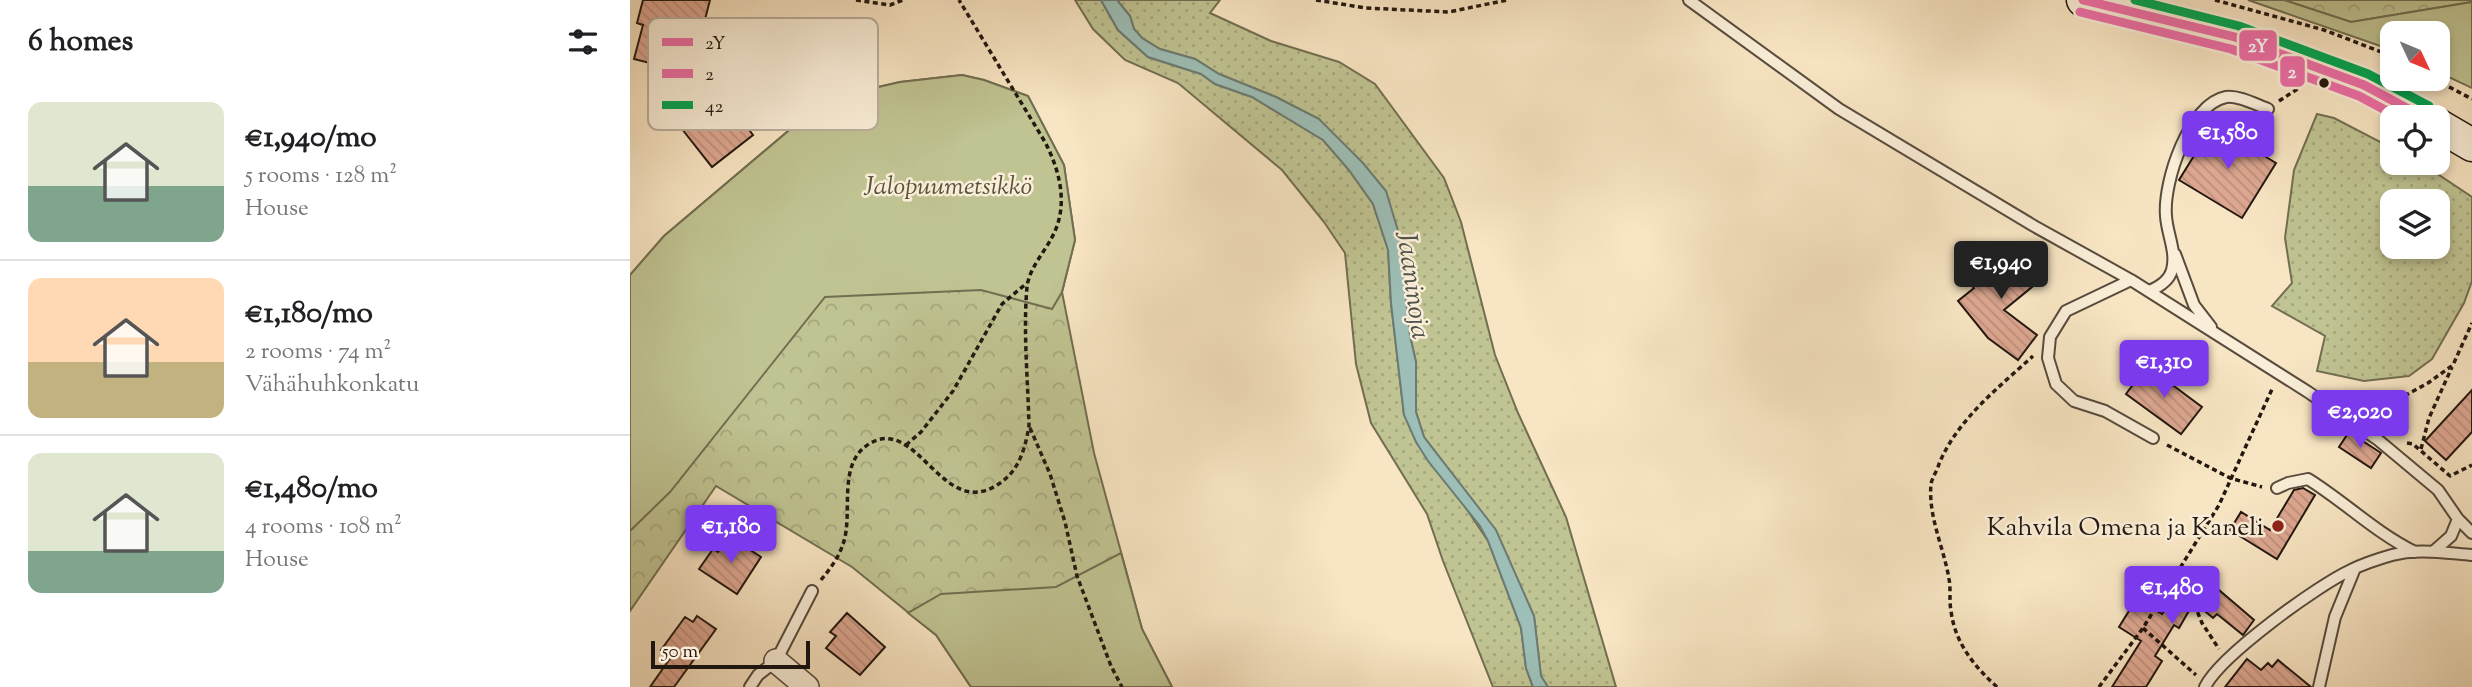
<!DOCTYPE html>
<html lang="en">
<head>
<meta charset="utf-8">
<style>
	:root { --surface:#fff; --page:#f6f6f6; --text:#202124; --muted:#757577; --line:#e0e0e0; --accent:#7c3aed }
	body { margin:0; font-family:"Sorts Mill Goudy",serif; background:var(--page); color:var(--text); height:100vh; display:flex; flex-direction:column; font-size:26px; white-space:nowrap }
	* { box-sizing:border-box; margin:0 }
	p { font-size:23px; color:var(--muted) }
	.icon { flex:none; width:38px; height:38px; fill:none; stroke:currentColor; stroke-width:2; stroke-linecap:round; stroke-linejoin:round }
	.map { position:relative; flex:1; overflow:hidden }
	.sheet { display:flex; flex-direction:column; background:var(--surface); width:630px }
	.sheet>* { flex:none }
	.needle { width:46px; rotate:134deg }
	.buttons { position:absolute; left:1750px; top:21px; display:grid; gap:14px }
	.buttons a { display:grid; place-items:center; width:70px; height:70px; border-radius:14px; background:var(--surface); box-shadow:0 4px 10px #0003; font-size:35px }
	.scale { position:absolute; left:21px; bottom:18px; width:159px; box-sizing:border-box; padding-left:7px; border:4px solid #231810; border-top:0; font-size:19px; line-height:24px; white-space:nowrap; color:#231810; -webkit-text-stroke:5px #faeed8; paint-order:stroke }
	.price { position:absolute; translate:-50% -60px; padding:0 16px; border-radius:7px; background:var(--accent); color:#fff; font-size:23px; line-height:46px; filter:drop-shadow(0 2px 4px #0008) }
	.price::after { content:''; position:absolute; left:50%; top:42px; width:21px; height:16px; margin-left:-10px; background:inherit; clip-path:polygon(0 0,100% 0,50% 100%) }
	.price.selected { background:#222; color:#fff }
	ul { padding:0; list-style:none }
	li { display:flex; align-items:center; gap:21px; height:175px; padding:0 28px }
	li+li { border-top:2px solid var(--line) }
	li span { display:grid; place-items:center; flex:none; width:196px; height:140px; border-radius:14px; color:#555 }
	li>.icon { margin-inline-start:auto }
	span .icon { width:84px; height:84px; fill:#fffc; stroke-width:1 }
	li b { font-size:30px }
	h2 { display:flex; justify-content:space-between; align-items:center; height:84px; padding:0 28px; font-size:30px }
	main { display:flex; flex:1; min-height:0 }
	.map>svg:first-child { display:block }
	.grass { fill:url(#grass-dots); stroke:#726e51; stroke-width:2; fill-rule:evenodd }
	.forest { fill:url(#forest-crowns); stroke:#726e51; stroke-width:2 }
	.park { fill:#c0c392; stroke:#726e51; stroke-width:2 }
	.water { fill:#9dbfb7; stroke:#6c7c74; stroke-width:2 }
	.building { fill:url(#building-back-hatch); stroke:#231810; stroke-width:2 }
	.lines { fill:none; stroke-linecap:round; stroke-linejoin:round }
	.lane-casing { stroke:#584b3d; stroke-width:14 }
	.street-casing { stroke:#584b3d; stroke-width:26 }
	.secondary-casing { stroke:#231810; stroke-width:35 }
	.path { stroke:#231810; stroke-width:3.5; stroke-dasharray:5 3.5; stroke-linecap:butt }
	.lane { stroke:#faeed8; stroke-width:10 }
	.street { stroke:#faeed8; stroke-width:23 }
	.secondary { stroke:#faeed8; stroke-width:32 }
	.bus-1-casing { stroke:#faeed8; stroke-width:14 }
	.bus-2-casing { stroke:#faeed8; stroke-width:14 }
	.bus-3-casing { stroke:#faeed8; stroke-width:14 }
	.bus-1 { stroke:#ed6ea7; stroke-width:9 }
	.bus-2 { stroke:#ed6ea7; stroke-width:9 }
	.bus-3 { stroke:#00a651; stroke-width:9 }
	.bus-dot { fill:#231810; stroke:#faeed8; stroke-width:2.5 }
	.poi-dot { fill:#8f2418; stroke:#faeed8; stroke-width:2.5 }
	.labels { text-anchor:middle; stroke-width:5; stroke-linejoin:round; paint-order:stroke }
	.park-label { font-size:26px; font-style:italic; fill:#5a543e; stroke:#faeed8 }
	.poi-label { font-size:26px; fill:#231810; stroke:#faeed8; text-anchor:end }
	.water-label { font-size:28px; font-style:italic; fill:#4e524a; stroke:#faeed8 }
	.key { fill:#faeed8; stroke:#baae9c; stroke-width:2 }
	.key-label { font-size:19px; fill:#231810 }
	.line-badge { stroke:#faeed8; stroke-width:2.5 }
	.badge-label { font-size:19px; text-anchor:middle; font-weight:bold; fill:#fff }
</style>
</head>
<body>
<main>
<section class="sheet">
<h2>6 homes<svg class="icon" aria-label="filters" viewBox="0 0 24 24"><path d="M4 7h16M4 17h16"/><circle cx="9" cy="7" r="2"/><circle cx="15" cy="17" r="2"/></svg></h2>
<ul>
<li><span style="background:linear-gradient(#dfe7d0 60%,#7fa58c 0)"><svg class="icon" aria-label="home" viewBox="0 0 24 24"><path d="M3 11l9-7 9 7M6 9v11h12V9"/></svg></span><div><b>€1,940/mo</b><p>5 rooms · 128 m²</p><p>House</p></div></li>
<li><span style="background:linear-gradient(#ffd9b3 60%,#c2b280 0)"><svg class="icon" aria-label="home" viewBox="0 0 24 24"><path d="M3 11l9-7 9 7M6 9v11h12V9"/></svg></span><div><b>€1,180/mo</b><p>2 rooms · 74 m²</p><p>Vähähuhkonkatu</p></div></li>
<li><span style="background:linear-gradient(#dfe7d0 70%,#7fa58c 0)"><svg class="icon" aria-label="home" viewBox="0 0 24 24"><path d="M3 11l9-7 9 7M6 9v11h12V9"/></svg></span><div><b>€1,480/mo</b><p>4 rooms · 108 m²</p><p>House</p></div></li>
</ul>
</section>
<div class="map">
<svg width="1842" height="687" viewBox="0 0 1842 687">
	<defs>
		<pattern id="grass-dots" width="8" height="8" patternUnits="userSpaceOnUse" patternTransform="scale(1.75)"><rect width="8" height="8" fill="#c0c392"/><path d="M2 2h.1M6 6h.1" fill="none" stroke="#a5a77d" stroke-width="1.8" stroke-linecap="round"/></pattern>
		<pattern id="forest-crowns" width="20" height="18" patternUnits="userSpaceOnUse" patternTransform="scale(1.75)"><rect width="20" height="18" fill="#c0c392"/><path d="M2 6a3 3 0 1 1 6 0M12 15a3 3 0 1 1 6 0" fill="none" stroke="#a5a77d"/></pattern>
		<pattern id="building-back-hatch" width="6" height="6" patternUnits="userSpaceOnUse" patternTransform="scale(1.75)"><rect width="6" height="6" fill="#dda791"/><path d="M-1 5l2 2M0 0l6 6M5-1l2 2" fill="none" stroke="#bd8f7c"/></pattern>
	</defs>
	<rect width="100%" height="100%" fill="#f8e5c3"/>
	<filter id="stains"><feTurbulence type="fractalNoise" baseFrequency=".00286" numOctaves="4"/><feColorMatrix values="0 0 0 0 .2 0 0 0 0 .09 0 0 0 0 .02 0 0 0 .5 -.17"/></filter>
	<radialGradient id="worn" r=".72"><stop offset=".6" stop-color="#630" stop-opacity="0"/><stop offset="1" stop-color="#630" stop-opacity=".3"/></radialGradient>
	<!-- grass -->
	<path class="grass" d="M445,0h26l17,30 30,27 53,17 14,10 37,13 71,43 26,30 24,34 15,45 3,54 13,112 84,126 33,87 5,40 7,19h-40l-50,-126 -16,-47 -56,-91 -15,-59 -11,-111 -21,-31 -42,-52 -104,-87 -53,-23 -32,-31z
		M487,0h103l-10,13 61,28 68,21 36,22 69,94 17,44 34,133 23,58 48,104 50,170h-68l-7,-10 -7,-61 -38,-85 -72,-94 -8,-25v-50l-6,-26 -11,-102 -80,-115 -43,-22 -57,-23 -24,-15 -35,-10 -18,-11 -8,-9 -4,-13z
		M1687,114l17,4 58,30v15h29l51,34v84l-8,22 -32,56 -23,17 -45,5 -47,-10 8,-35 -53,-30 20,-23 -7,-45 9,-68zM1762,201h46v46h-46z"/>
	<!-- forest -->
	<path class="forest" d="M1654,0h188v2l-121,20z
		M332,75l22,5 44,16 36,69 11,75 -13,52 32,161 48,176 30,58h-201l-35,-52 -84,-68 -136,-81 -86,125v-336l34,-39 162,-137 74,-17z"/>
	<!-- park -->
	<path class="park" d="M1618,0h36l67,22 121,-20v86l-34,-16v-39h-46v17z
		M332,75l22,5 44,16 36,69 11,75 -13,52 -10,17 -71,-19 -156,7 -155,195 -40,39v-256l34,-39 162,-137 74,-17z
		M491,553l21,76 30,58h-201l-35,-52 -28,-22 33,-19 115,-7z"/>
	<!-- water -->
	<path class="water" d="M471,0h16l13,16 4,13 8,9 18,11 35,10 24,15 57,23 43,22 44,44 23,28 13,43 11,102 6,26v50l8,25 72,93 38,86 7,60 7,11h-15l-7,-19 -5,-40 -33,-87 -8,-15 -52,-65 -12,-19 -12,-27 -13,-112 -3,-53 -15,-46 -24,-34 -26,-30 -71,-43 -37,-13 -14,-10 -53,-17 -30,-27z"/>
	<!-- building -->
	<path class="building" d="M13,0h67l-9,35 -21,-5 -10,38 -36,-9 9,-34 -6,-2z
		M94,97l29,38 -41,32 -30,-38z
		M1583,125l63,38 -34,55 -63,-38z
		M1390,250l23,28 -39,32 33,25 -19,25 -30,-22 -30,-37 16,-13 -12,-14 21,-18 11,14z
		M1517,366l55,41 -21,27 -55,-40z
		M1842,390v42l-26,28 -21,-19z
		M1719,432l32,21 -10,15 -32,-21z
		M1673,488l12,7 -38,64 -47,-29 11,-18 29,18 24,-40z
		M99,536l32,21 -24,37 -38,-25 14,-20 5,3z
		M1568,572l56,48 -11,15 -26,-21 -4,4 -19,-16 -15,26 -5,-3 -19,31 7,5 -16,26h-34l29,-46 -22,-14 18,-29 25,16 13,-20 2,2z
		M217,613l38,34 -25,28 -34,-27 10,-12 -6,-4z
		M67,616l19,13 -42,58h-24l21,-30 -10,-7 24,-33 8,5z
		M1617,659l14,11 7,-7 4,4 6,-7 33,27h-86z"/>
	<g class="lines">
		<!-- lane casing -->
		<g class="lane-casing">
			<path id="lane" d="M1059,0l150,109 195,117 97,54 177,112 69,47 61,51 20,29 14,14
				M1545,254l19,51 17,22
				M1501,280l-65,31 -16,26 -2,21 8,26 18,17 31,10 48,27
				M1519,291c10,-4 20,-10 23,-21 5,-18 -5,-36 -6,-54 -3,-34 23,-112 60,-119 12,-2 31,8 42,12
				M1647,488l11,-5 20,-4c37,23 68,54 107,73
				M1804,551l17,-15 7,-17
				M120,687l8,-12 18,-14 36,-70
				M1575,687c15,-31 113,-102 146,-117 12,-6 27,-11 41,-15 25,-7 54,-2 80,0
				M1689,687l16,-70 20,-49"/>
		</g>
		<!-- street casing -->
		<g class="street-casing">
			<path id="street" d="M146,661l31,26"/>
		</g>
		<!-- secondary casing -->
		<g class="secondary-casing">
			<path id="secondary" d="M1453,0l152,37 129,48 59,32
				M1808,125l34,20"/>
		</g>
		<!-- path -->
		<path class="path" d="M226,0l34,5 13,-5
			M686,0l50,8 83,4 58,-12
			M1585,0l109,30 68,26
			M56,48l33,35
			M1804,79l38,20
			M1649,101l20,-13
			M1715,398l61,-3 22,-12 25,-18 19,-42
			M400,428l20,46 15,48 12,54 34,90 11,21
			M1777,443l6,1 37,32 22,-11
			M276,445l15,-13 32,-41 49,-87 25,-21
			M1537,445l63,33 32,9
			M1791,449l8,-31 23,-51
			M191,580c9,-11 18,-23 22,-36 11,-30 -7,-80 26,-100 48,-30 73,76 128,41 22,-13 28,-36 32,-59 -1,-46 -6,-94 -2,-139 2,-18 16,-33 24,-48 18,-31 10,-66 -6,-97l-86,-142
			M1541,580l22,21 9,22 17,26
			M1513,628l53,47
			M1367,687c-23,-21 -42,-44 -46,-76 -2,-11 0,-22 -2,-32 -5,-31 -21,-62 -18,-95 1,-6 6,-13 8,-20 18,-44 59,-76 94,-108
			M1469,687l44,-59 76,-123 54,-118"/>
		<!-- lane -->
		<use href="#lane" class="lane"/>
		<!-- street -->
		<use href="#street" class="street"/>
		<!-- secondary -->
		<use href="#secondary" class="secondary"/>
		<!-- bus-1 casing -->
		<g class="bus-1-casing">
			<path id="bus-1" d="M1453,0l152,37 129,48 59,32"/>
		</g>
		<!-- bus-2 casing -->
		<g class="bus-2-casing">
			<path id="bus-2" d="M1450,12l151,37 128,47 39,21"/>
		</g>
		<!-- bus-3 casing -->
		<g class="bus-3-casing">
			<path id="bus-3" d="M1505,0l104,26 129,48 61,32"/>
		</g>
		<!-- bus-1 -->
		<use href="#bus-1" class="bus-1"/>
		<!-- bus-2 -->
		<use href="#bus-2" class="bus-2"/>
		<!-- bus-3 -->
		<use href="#bus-3" class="bus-3"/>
	</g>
	<!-- markers -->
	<circle class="bus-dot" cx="1694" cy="83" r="6"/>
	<circle class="poi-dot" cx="1648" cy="526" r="7"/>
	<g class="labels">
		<!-- park labels -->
		<g class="park-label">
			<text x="318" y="194">Jalopuumetsikkö</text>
		</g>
		<!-- poi labels -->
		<g class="poi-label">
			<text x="1634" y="535">Kahvila Omena ja Kaneli</text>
		</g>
		<!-- water labels -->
		<g class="water-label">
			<text transform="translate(785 285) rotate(82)" y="10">Jaaninoja</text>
		</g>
	</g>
	<!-- legend -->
	<rect x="18" y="18" width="230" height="112" rx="10" class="key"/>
	<rect x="32" y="38" width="31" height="8" fill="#ed6ea7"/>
	<rect x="32" y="69" width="31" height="9" fill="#ed6ea7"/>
	<rect x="32" y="101" width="31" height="8" fill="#00a651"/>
	<g class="key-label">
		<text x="75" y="49">2Y</text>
		<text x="75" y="80">2</text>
		<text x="75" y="112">42</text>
	</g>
	<g class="line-badge">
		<rect x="1608" y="29" width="40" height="33" rx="7" fill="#ed6ea7"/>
		<rect x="1649" y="55" width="27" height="33" rx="7" fill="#ed6ea7"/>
	</g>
	<g class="badge-label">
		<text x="1628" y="52">2Y</text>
		<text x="1662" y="78">2</text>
	</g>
	<rect width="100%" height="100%" filter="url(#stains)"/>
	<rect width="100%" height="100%" fill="url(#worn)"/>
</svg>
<div class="buttons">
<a><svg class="needle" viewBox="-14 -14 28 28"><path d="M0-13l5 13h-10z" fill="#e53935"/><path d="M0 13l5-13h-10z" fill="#757577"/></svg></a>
<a><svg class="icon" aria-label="locate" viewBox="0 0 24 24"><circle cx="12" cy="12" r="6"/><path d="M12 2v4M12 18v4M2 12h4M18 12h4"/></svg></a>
<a><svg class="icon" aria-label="layers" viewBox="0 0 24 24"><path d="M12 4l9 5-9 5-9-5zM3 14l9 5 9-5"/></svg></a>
</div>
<div class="scale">50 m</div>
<b class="price" style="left:1598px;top:171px">€1,580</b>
<b class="price selected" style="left:1371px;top:301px">€1,940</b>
<b class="price" style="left:1534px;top:400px">€1,310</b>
<b class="price" style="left:1730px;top:450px">€2,020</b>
<b class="price" style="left:101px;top:565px">€1,180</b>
<b class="price" style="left:1542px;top:626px">€1,480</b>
</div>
</main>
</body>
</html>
